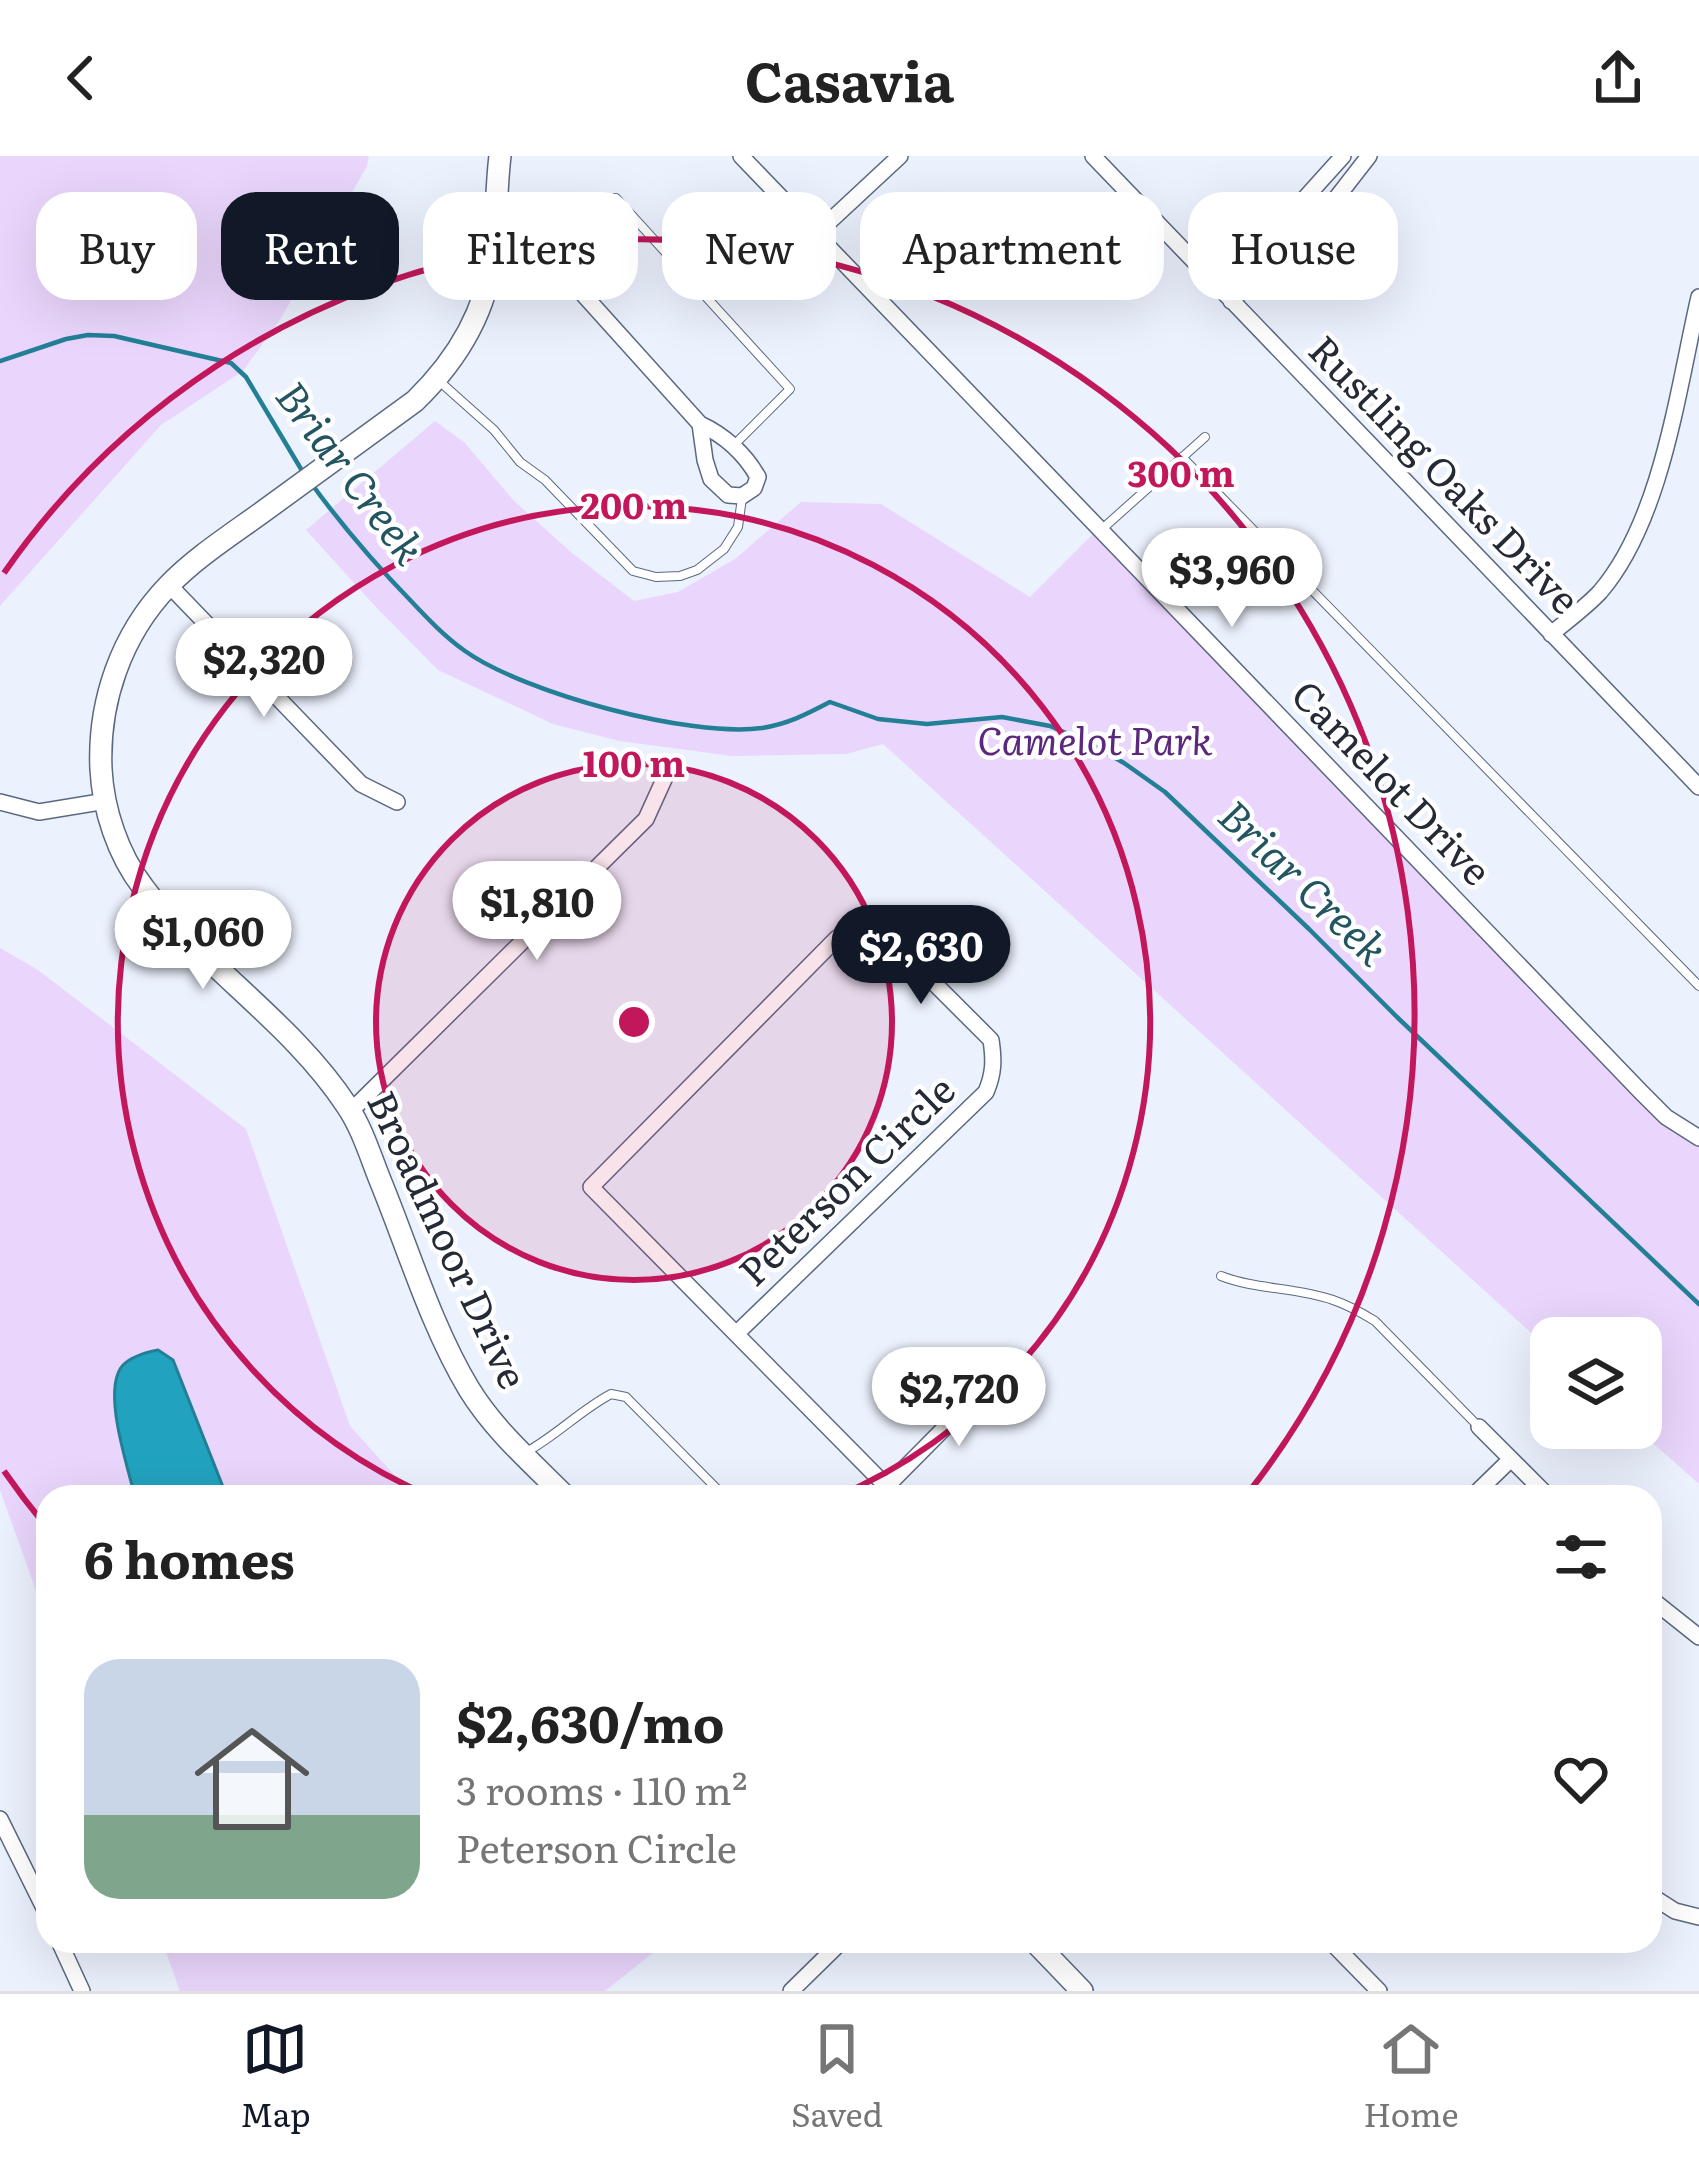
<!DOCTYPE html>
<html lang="en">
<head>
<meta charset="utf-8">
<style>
	:root { --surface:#fff; --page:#f2f2f2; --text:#222; --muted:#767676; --line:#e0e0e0; --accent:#111827 }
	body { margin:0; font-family:Literata,serif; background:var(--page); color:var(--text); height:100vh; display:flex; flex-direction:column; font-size:45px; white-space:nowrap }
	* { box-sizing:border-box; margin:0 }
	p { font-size:39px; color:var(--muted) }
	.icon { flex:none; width:66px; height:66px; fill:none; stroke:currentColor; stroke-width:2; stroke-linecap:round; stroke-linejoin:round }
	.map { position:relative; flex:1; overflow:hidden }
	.sheet { position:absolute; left:36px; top:1329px; width:1626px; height:468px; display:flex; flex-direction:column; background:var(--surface); border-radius:36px; box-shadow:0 12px 48px #0002 }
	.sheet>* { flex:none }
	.guide { position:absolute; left:36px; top:36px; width:1629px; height:108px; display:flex; gap:24px }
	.tools { position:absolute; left:1530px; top:1161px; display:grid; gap:24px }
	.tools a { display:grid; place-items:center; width:132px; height:132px; border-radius:24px; background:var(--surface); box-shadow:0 12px 48px #0002; font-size:60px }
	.price { position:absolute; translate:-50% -102px; padding:0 27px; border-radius:42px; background:#fff; color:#222; font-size:39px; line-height:78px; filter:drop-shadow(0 3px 6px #0008) }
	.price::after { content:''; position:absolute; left:50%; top:72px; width:36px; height:27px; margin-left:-18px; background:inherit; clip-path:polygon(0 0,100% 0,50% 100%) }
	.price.on { background:var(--accent); color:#fff }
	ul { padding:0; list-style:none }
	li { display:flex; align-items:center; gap:36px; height:300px; padding:0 48px }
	li span { display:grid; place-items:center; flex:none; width:336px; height:240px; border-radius:36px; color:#555 }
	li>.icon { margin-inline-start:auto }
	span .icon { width:144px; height:144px; fill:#fffc; stroke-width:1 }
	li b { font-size:51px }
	h2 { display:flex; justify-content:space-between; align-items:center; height:144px; padding:0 48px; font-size:51px }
	.pill { padding:0 42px; border-radius:36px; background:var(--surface); box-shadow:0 12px 48px #0002; font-size:42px; line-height:108px }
	.pill.on { background:var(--accent); color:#fff }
	header { display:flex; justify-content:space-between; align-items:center; height:156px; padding:0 48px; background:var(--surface); font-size:54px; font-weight:700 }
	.dock { display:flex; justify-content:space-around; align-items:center; height:168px; border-top:3px solid var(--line); background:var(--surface); font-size:33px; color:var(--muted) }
	.dock a { display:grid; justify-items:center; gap:6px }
	.dock .on { color:var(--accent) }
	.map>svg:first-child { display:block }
	.green { fill:#ead6fc }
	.water { fill:#21a3bf; stroke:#227f96; stroke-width:3 }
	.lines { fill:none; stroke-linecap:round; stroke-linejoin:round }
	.stream { stroke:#227f96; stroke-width:4.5 }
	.lane-casing { stroke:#5b6881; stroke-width:10 }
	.street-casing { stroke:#5b6881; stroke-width:18 }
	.secondary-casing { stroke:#5b6881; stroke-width:24 }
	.lane { stroke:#fff; stroke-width:8 }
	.street { stroke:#fff; stroke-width:15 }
	.secondary { stroke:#fff; stroke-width:21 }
	.ring { fill:none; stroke:#c2185b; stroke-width:6 }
	.labels { text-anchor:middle; stroke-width:9; stroke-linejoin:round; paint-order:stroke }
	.street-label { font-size:39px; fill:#252b36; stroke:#fff }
	.park-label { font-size:39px; font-style:italic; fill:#5c287d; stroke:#fff }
	.water-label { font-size:42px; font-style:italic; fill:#235561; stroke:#fff }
	.centre { fill:#c2185b; stroke:#fff; stroke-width:6 }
	.ring-label { font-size:36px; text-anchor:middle; font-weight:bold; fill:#c2185b; stroke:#fff; stroke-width:9; stroke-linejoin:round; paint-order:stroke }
</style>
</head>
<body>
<header><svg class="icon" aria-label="back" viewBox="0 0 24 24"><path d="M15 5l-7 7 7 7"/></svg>Casavia<svg class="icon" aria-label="share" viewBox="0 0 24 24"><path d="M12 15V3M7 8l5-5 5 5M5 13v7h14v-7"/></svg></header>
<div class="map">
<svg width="1699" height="1835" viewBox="0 0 1699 1835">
	<rect width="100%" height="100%" fill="#ebf1fd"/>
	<!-- green -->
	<path class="green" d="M0,0h369l-2,10 -87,154 -37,51 -82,54 -161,181z
		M435,265l30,22 49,58 58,52 62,48 44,-9 57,-33 66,-57 80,2 149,93 67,-67 568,587 34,21v346l-63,-56h5v-90h-90v13l-668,-607 -37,10 -114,2 -113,-15 -66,-17 -115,-54 -64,-65 -68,-75z
		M0,792l38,22 208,159 104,297 64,71h-366v127l-48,-134z
		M162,1785h506l-63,50h-425z"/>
	<!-- water -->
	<path class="water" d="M158,1194l15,10 54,137h-92c-7,-30 -34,-108 -12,-132 8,-8 25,-13 35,-15z"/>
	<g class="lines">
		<!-- stream -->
		<path class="stream" d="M0,205l66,-22 22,-4 26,1 117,27 15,14 58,97
			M311,327c32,44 63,80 101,119 16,17 33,35 53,49 59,42 225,87 297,77 26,-4 45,-14 68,-26l48,17 49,5 75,-7 48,9 39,17 35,20 41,29 144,137 88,88 302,287"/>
		<!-- lane casing -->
		<g class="lane-casing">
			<path id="lane" d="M550,103l66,-61 174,191 -56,56
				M438,224l56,50 26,32 25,18 88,91 23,6 24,-1 17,-6 27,-21 14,-22 4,-29
				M1182,301l517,529
				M1101,374l104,-93
				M1221,1120c36,14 75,11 112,24 15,5 29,13 42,21l103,105
				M528,1295c30,-17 53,-41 83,-57l15,3 99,100"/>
		</g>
		<!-- street casing -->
		<g class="street-casing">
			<path id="street" d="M741,0l900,936 25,25 33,21
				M1093,0l606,631
				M815,79l85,-79
				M493,99l56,5 15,13 136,151 5,36 6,19 17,16 14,1 12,-8 4,-11c-13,-23 -34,-42 -58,-53
				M1215,128l64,-57 64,-71
				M1231,145l96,-91 42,-54
				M169,429l192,199 36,18
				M1551,478c16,-13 35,-27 49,-42 62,-72 78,-204 99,-295
				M0,646l39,10 67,-11
				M351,955l295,-292 20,-44
				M736,1178l250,-242c8,-19 8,-32 5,-52l-96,-96c-21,-10 -36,-10 -58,-6l-246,249 306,310
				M1479,1271l70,70
				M887,1330l108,-109
				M1193,1340l2,1
				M1472,1341l39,-38
				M1650,1442l49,39
				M0,1663l48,97
				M1650,1739l25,16 24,6
				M59,1785l23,50
				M1330,1785l49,50
				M791,1835l51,-50"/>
		</g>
		<!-- secondary casing -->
		<g class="secondary-casing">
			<path id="secondary" d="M500,0c-4,32 -3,64 -7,96 -6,60 -36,108 -78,149 -49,36 -98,71 -147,107 -34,25 -71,48 -100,78 -47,49 -70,116 -67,183 2,40 17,86 42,118 59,80 149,135 204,219 15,22 23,49 33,74 28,68 51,146 89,209 25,41 63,74 97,108
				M1034,1785l48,50"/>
		</g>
		<!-- lane -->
		<use href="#lane" class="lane"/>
		<!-- street -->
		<use href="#street" class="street"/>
		<!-- secondary -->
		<use href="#secondary" class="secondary"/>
	</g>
	<!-- distance rings -->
	<circle cx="634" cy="866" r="258" fill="#c2185b" fill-opacity=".12"/>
	<g class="ring">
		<circle cx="634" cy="866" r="258"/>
		<path d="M432 1341A516 516 0 1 1 836 1341"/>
		<path d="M45 1369A774 774 0 0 1 4 1315M4 417A774 774 0 1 1 1248 1337"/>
	</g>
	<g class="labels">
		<!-- street labels -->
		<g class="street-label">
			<text transform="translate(1444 319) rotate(46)" y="14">Rustling Oaks Drive</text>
			<text transform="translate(1391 627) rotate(46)" y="14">Camelot Drive</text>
			<text transform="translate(847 1025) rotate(-44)" y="14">Peterson Circle</text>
			<text transform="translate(447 1084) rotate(65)" y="14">Broadmoor Drive</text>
		</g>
		<!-- park labels -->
		<g class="park-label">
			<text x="1095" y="599">Camelot Park</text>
		</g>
		<!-- water labels -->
		<g class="water-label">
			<text transform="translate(350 317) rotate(53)" y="15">Briar Creek</text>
			<text transform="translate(1303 727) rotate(44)" y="15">Briar Creek</text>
		</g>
	</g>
	<circle cx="634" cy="866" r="18" class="centre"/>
	<g class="ring-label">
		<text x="1181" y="331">300 m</text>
		<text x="634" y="363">200 m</text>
		<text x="634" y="621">100 m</text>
	</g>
</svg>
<div class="tools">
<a><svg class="icon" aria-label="layers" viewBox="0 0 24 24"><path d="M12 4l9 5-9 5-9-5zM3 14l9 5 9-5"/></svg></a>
</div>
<b class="price" style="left:1232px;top:474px">$3,960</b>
<b class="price" style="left:264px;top:564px">$2,320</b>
<b class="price" style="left:537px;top:807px">$1,810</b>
<b class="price" style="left:203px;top:836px">$1,060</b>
<b class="price on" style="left:921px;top:851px">$2,630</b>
<b class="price" style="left:959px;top:1293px">$2,720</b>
<div class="guide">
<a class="pill">Buy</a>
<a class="pill on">Rent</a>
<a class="pill">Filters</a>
<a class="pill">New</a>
<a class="pill">Apartment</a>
<a class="pill">House</a>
</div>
<section class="sheet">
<h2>6 homes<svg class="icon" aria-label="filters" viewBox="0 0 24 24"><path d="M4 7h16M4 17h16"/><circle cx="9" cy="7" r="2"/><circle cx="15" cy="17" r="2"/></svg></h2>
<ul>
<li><span style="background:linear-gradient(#c9d6e8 65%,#7fa58c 0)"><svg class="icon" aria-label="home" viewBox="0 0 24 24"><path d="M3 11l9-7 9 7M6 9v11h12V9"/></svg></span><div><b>$2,630/mo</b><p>3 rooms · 110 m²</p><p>Peterson Circle</p></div><svg class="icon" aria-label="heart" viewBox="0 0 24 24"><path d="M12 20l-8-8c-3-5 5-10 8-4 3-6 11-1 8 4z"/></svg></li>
</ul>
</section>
</div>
<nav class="dock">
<a class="on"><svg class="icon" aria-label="map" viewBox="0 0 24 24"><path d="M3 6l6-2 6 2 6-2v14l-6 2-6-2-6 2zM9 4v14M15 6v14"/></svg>Map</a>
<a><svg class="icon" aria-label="saved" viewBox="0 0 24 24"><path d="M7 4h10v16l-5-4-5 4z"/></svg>Saved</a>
<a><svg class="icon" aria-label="home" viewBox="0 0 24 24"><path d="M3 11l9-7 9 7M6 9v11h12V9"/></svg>Home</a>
</nav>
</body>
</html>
